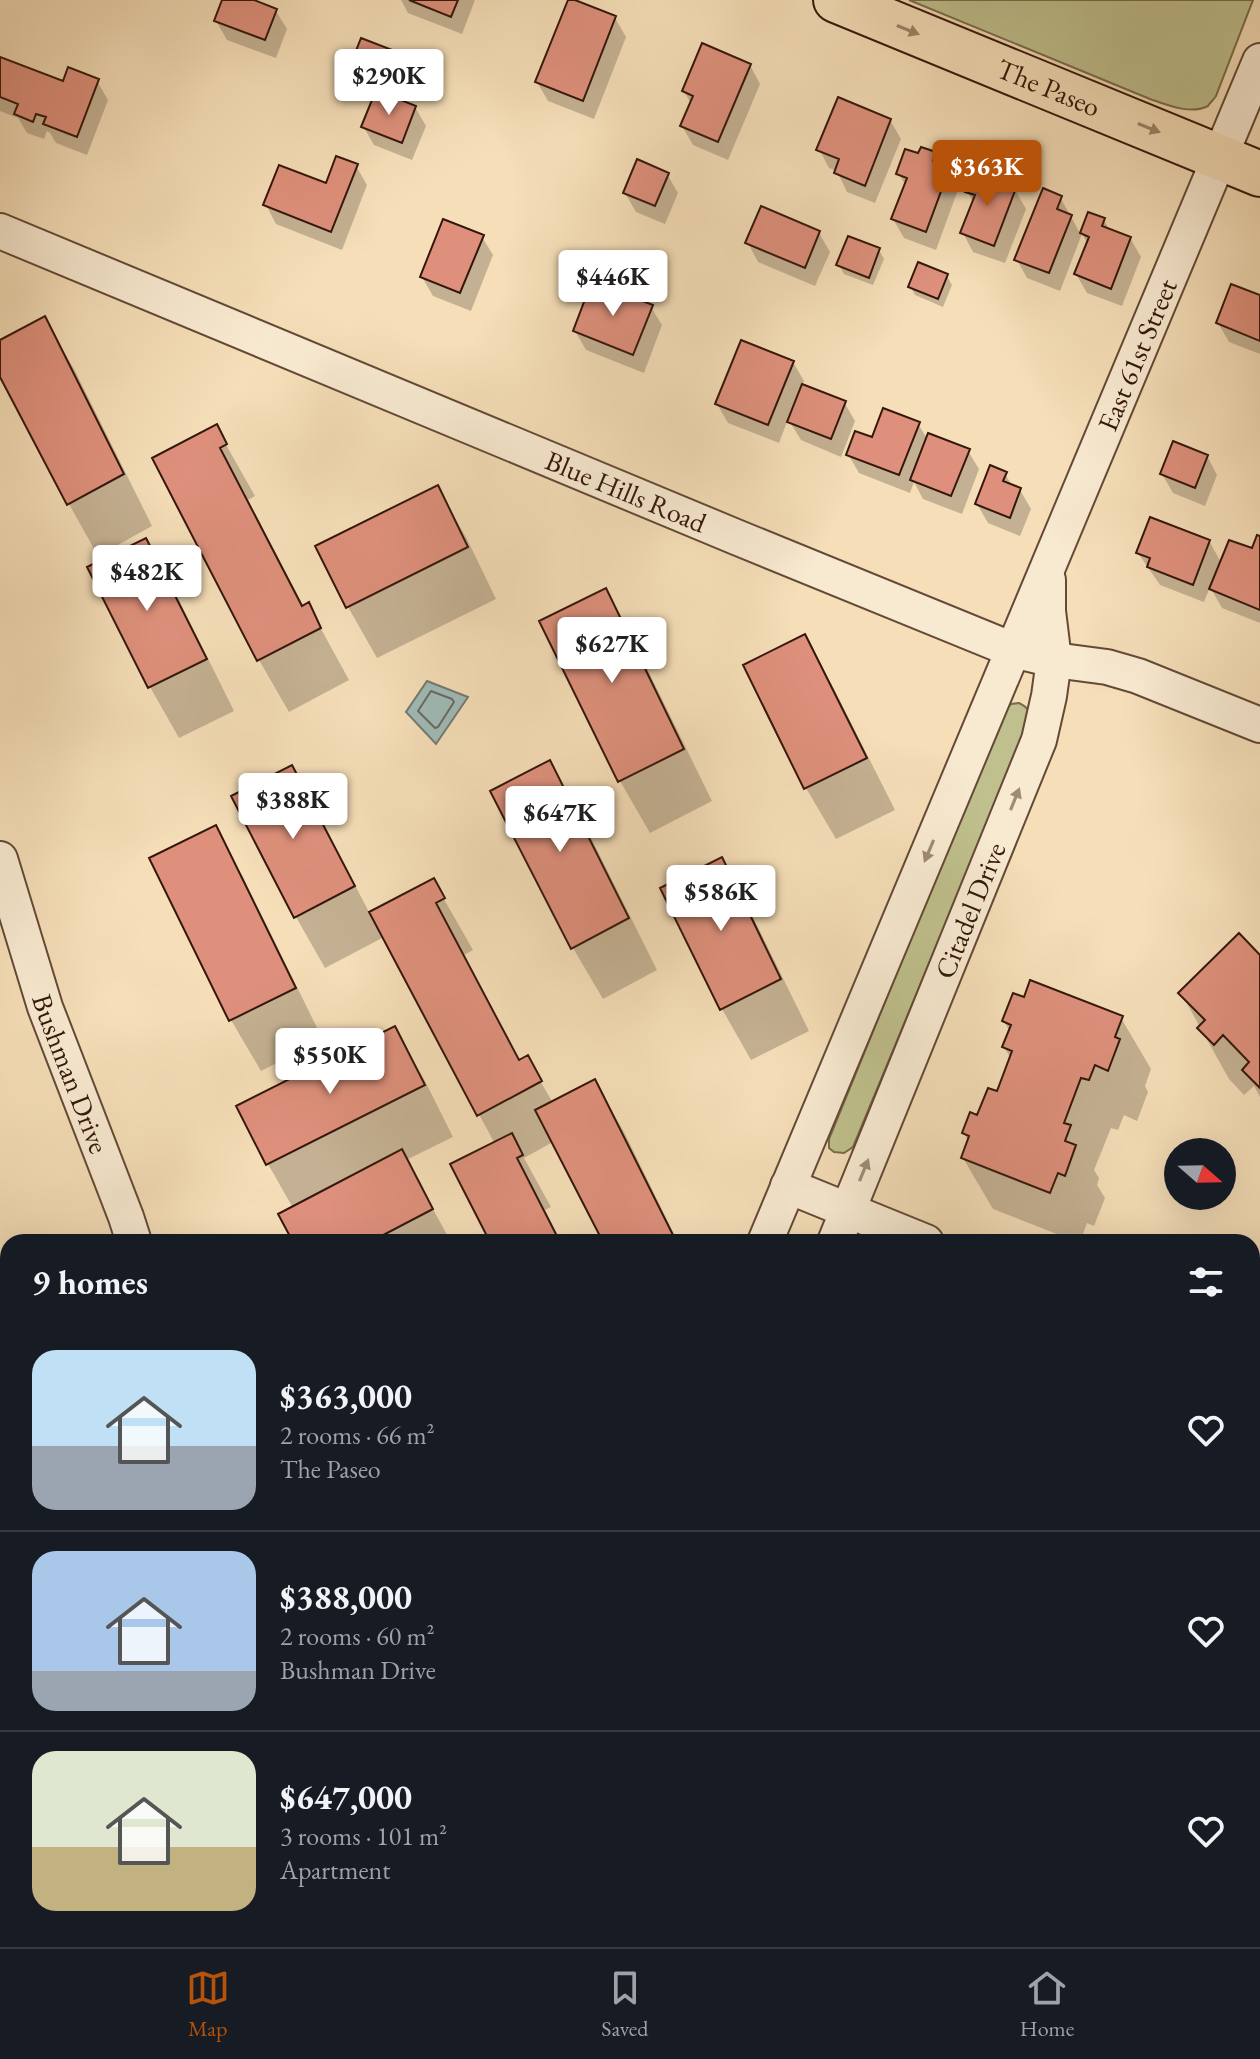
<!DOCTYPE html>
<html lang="en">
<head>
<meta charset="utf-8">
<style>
	:root { --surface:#171b24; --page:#242831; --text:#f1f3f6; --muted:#9ea1a6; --line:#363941; --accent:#b45309 }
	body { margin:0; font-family:"EB Garamond",serif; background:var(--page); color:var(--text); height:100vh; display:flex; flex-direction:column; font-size:30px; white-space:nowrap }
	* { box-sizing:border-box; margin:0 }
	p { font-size:26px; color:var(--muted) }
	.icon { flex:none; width:44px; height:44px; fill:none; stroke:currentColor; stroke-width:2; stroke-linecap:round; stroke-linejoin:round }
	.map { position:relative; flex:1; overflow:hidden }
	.sheet { position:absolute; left:0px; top:1234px; width:1260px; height:714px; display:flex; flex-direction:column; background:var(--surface); border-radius:24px 24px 0 0; box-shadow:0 8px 32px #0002 }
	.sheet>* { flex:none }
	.needle { width:52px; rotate:110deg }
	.tools { position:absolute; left:1164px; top:1138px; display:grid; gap:16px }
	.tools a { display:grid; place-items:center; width:72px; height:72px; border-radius:50%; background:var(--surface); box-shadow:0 8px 32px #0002; font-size:40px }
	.price { position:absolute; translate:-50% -68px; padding:0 18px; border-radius:8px; background:#fff; color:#222; font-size:26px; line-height:52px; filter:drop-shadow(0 2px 4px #0008) }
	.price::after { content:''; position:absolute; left:50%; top:48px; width:24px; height:18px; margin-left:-12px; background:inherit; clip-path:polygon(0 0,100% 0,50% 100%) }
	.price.active { background:var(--accent); color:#fff }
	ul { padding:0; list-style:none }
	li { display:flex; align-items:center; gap:24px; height:200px; padding:0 32px }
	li+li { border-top:2px solid var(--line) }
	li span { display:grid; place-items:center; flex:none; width:224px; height:160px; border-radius:24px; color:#555 }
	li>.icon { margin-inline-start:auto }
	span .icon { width:96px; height:96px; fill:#fffc; stroke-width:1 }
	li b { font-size:34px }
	h2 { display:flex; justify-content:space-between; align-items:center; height:96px; padding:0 32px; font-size:34px }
	.dock { display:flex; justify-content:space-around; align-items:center; height:112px; border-top:2px solid var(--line); background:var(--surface); font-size:22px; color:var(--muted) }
	.dock a { display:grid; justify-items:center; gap:4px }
	.dock .active { color:var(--accent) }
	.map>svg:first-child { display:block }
	.green { fill:#bfc08d; stroke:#7a6c4c; stroke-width:2 }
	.water { fill:#9fbbb7; stroke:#747972; stroke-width:2 }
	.shadow { fill:#0003 }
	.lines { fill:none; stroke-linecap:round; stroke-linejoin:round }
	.shore { stroke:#6a6961; stroke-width:2 }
	.building { fill:#de907c; stroke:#34170b; stroke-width:2 }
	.minor-casing { stroke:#644936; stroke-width:38 }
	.major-casing { stroke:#34170b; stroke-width:48 }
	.minor { stroke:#f8ead1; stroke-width:34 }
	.major { stroke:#f5deb8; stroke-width:44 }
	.oneway { fill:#9e846a }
	.oneway2 { fill:#a08b78 }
	.labels { text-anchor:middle; stroke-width:6; stroke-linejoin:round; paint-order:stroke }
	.street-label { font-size:28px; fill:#34170b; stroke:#f8ead1 }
</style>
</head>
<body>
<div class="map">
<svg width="1260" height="1947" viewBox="0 0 1260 1947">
	<rect width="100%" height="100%" fill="#f5deb8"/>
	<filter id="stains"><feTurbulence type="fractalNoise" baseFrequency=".0025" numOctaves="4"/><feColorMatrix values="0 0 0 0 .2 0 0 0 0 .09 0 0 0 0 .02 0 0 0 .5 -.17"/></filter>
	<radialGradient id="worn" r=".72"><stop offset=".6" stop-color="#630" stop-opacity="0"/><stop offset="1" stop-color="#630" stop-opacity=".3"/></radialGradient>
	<!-- green -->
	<path class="green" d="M909,0h344l-37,96c0,1 -8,9 -8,10 -17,9 -41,-1 -58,-7z
		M1019,703c8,4 11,7 11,17l-177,427 -9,6 -10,-1 -5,-4v-9l175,-428 7,-7z
		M301,1940h363l3,7h-371z"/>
	<!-- water -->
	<path class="water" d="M427,681l41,16 -32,47 -30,-32z"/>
	<!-- shadow -->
	<path class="shadow" d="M224,0h24l28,11 11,18 -11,29 -49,-18 -11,-19z
		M401,0h74l-13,34 -54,-21z
		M570,0l45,18 11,19 -32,82 -46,-18 -11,-19z
		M399,55l11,19 -11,27 16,6 11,19 -14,34 -38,-15 -11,-19 13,-30 -15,-6 -11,-19z
		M0,62l64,22 33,-3 11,19 -21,55 -31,-12 -6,-10 -3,-2 -3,8 -17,-6 -9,-15 -18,-7z
		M750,65l10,19 -32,76 -35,-15 -11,-19 9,-22 -7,-13z
		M890,120l11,19 -26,64 -28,-11 -10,-21 -8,-3 -10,-19z
		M935,154l7,12 6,2 11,19 -23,63 -32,-12 -11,-19 13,-33 -8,-13 22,-17z
		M356,166l11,19 -25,65 -66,-26 -10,-19 61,-20z
		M667,174l11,19 -13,31 -29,-12 -11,-19z
		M1015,190l11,19 -21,54 -32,-11 -10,-19 11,-30 -7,-12z
		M1060,197l21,38 8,-21 15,6 6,11 20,7 11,19 -19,49 -35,-13 -11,-19 12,-30 -6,-10 -22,57 -33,-13 -10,-18z
		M819,233l11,19 -15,34 -57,-24 -10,-19z
		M482,237l11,18 -22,56 -38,-15 -11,-19z
		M879,250l5,9 -11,26 -29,-11 -5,-9z
		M947,276l5,9 -9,22 -28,-12 -5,-9z
		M1260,298v56l-31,-12 -11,-19z
		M651,307l11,18 -18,48 -58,-23 -11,-19z
		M44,318l30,51 78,157 -54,30 -29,-52 -69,-132v-30z
		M793,362l11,19 -2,5 42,16 11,19 -14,36 -40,-17 -13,-21 -9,24 -51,-20 -11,-19z
		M918,424l10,16 40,11 11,18 -17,45 -39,-15 -9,-17 -4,11 -51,-20 -11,-19 25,-14z
		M216,427l39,69 -7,4 56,107 4,-2 41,75 -60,32 -30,-52 -104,-201z
		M1207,456l10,19 -12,31 -32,-13 -11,-19z
		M1005,474l8,13 7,3 11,19 -11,27 -32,-13 -11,-19z
		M437,488l30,51 29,60 -119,59 -29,-51z
		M1260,538v85l-38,-15 -12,-21 -6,15 -44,-17 -22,-32 71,-12 13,23 31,-13z
		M145,540l30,52 59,119 -55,27 -29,-51z
		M605,591l29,51 78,159 -62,32 -30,-52 -78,-159z
		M804,636l29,51 62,123 -59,29 -30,-51 -61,-122z
		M549,762l30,52 78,156 -54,29 -30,-51 -80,-156z
		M291,767l29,51 50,96 63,-34 40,70 -9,5 56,107 7,-4 26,45 41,-22 30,51 54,110h-73l-52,-100 -29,16 27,49 -6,3 16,32h-69l3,-98 -111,-207 -59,31 -29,-51z
		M215,828l29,51 79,161 -62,31 -30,-51 -79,-161z
		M721,860l29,51 59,120 -58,29 -29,-51 -60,-120z
		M1260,958v139l-6,-11 -10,9 -15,-16 -48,-86z
		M1121,1018l30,51 -6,17 3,6 -11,29 -13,-6 -6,15 -7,-2 -17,42 5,8 -2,7 8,13 -11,28 -7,-3 -7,19h-3l-84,-33 -30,-51 6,-16 -5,-9 34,-40 13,-34 -7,-12 6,-15 -6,-11z
		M394,1028l30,51 29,58 -47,23 45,82h-156l-2,-34 -25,-44 -29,-57z
		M0,1492l5,32 3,-1v134l-8,1z
		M1260,1547v63l-8,-12v-42z
		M1260,1752v114l-8,-11v-101z
		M8,1899v41h122l4,7h-134v-42z
		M710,1940h12l-8,6z
		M726,1940h21l-10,7h-7z
		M784,1940h111l1,7h-111z"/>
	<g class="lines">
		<!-- shore -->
		<path class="shore" d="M431,691l21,8 2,3 -16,25 -3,1 -17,-17z"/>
	</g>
	<!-- building -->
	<path class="building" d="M222,0h32l23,9 -12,31 -51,-19z
		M409,0h49l-7,17z
		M568,0h7l41,16 -33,85 -48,-19z
		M361,38l39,15 -12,34 -40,-16z
		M702,43l49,21 -33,78 -38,-16 13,-30 -11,-5z
		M0,57l63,24 5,-14 31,12 -22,58 -34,-13 3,-7 -10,-3 -3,8 -19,-8 4,-10 -18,-7z
		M376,90l40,16 -14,37 -41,-16z
		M838,97l53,22 -26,67 -31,-13 5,-14 -23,-9z
		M921,147l15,5 -3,9 17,6 -24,65 -35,-13 16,-41 -11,-4 9,-25 13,4z
		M336,156l22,8 -27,68 -68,-27 16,-40 47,18z
		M637,159l32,14 -14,33 -32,-13z
		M973,171l43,17 -22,58 -34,-13 15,-38 -10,-3z
		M1043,188l19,8 -5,13 15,6 -23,58 -35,-13z
		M761,206l59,25 -15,37 -60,-25z
		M1088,212l17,6 -3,8 29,11 -20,52 -37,-15 15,-37 -9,-4z
		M443,219l41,16 -24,58 -40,-16z
		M848,236l32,12 -11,30 -33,-13z
		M918,262l30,12 -10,25 -30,-12z
		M592,281l61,24 -20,50 -60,-24z
		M1231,284l29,11v46l-44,-18z
		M45,316l79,158 -57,31 -67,-128v-37z
		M741,340l53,21 -26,64 -53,-21z
		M802,384l44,17 -15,38 -44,-17z
		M883,408l37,14 -21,53 -53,-20 9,-24 17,6z
		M217,424l10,20 -7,4 82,158 7,-4 12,26 -64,33 -105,-203z
		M928,433l42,16 -19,47 -41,-16z
		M1173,441l35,14 -13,33 -35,-14z
		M990,465l17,7 -4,9 18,7 -11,30 -35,-14z
		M438,485l30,62 -122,61 -31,-62z
		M1150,517l60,23 -17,45 -46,-18 3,-9 -14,-5z
		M1257,535l3,1v74l-51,-21 20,-49 23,8z
		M146,538l61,121 -59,29 -61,-121z
		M606,588l78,161 -66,33 -79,-161z
		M805,634l62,124 -63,31 -61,-124z
		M550,760l79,158 -58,31 -81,-158z
		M292,765l63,121 -61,32 -63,-122z
		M216,825l80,163 -67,33 -80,-163z
		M722,857l59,122 -61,31 -60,-122z
		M434,878l11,20 -9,5 83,157 9,-5 14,26 -65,35 -108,-204z
		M1239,933l21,22v133l-18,-18 7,-8 -26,-27 -9,10 -17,-17 8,-8 -27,-27z
		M1030,980l93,36 -8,21 5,2 -12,32 -13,-6 -6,15 -8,-2 -17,45 7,2 -6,16 11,4 -11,31 -7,-3 -8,20 -89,-35 8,-22 -7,-3 8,-21 7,3 11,-27 9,3 15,-40 -10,-4 9,-22 -9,-4 11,-28 11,4z
		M395,1026l30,59 -159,80 -30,-59z
		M595,1079l79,158 -10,5h-61l-68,-132z
		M512,1133l11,22 -6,3 43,84h-70l-40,-78z
		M402,1149l31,60 -63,33h-77l-15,-28z
		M8,1521v97l-8,1v-97z
		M1260,1545v59l-8,-8v-13l2,-2 -2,-2v-26z
		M1259,1747l1,2v116l-8,-11v-33l5,-4 -5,-7v-58z
		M8,1896v44h94l-9,7h-93v-45z
		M782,1940h105l1,7h-105z
		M1064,1940h74l5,7h-73z"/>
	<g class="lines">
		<!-- minor casing -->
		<g class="minor-casing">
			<g id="minor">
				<path id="s1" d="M0,231l736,306 277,113 41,10 53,7 31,9 122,49"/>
				<path id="s2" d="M0,859l45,148 81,210 8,25"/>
				<path d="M788,1186l138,56"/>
				<path id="s3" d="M765,1242l495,-1181"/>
				<path id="s4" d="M835,1242l204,-502 10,-44 5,-36 -6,-49v-31"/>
				<path d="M8,1320l-2,15 2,8"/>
				<path d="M1252,1387l8,5"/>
				<path d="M0,1714l8,-1"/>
				<path d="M0,1779l8,-1"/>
				<path d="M1227,1940l5,7"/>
			</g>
		</g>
		<!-- major casing -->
		<g class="major-casing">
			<g id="major">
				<path id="s5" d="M836,0l424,174"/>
			</g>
		</g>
		<!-- minor -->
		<use href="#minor" class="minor"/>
		<!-- major -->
		<use href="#major" class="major"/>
	</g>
	<!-- one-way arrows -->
	<defs><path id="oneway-solid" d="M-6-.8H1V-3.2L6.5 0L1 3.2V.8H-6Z" transform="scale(2)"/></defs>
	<g class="oneway">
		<use href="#oneway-solid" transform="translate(908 30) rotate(22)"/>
		<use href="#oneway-solid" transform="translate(1149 128) rotate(22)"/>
	</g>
	<g class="oneway2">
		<use href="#oneway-solid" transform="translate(1015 799) rotate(-68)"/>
		<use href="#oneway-solid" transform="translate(929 851) rotate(113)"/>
		<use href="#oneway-solid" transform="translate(864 1170) rotate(-68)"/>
	</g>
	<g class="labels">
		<!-- street labels -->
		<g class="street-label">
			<text dy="10" stroke="none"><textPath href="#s5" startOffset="230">The Paseo</textPath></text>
			<text dy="10" stroke="none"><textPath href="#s3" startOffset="962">East 61st Street</textPath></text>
			<text dy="10" stroke="none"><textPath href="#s1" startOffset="678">Blue Hills Road</textPath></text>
			<text dy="10" stroke="none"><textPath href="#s4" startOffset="358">Citadel Drive</textPath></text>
			<text dy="10" stroke="none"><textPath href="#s2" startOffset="226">Bushman Drive</textPath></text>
		</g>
	</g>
	<rect width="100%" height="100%" filter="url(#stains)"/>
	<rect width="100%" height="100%" fill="url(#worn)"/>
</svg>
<div class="tools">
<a><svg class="needle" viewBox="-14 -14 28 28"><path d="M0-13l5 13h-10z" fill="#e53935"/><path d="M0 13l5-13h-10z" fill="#9ea1a6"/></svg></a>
</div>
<b class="price" style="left:389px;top:117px">$290K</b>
<b class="price active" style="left:987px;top:208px">$363K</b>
<b class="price" style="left:613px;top:318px">$446K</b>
<b class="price" style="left:147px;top:613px">$482K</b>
<b class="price" style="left:612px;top:685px">$627K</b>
<b class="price" style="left:293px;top:841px">$388K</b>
<b class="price" style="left:560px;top:854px">$647K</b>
<b class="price" style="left:721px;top:933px">$586K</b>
<b class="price" style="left:330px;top:1096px">$550K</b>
<section class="sheet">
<h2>9 homes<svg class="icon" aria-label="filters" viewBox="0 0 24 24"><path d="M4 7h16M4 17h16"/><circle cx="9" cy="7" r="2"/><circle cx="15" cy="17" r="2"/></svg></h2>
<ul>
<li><span style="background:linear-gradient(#bfe0f5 60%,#9aa5b1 0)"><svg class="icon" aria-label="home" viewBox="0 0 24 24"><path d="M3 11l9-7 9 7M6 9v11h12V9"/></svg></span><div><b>$363,000</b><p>2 rooms · 66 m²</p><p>The Paseo</p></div><svg class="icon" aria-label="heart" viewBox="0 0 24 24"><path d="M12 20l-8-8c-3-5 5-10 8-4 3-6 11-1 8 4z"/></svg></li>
<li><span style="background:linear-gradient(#a9c7e8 75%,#9aa5b1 0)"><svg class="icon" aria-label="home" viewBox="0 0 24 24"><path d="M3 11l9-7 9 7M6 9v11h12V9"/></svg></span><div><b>$388,000</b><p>2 rooms · 60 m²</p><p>Bushman Drive</p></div><svg class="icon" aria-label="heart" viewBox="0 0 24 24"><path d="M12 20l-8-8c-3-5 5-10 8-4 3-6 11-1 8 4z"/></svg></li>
<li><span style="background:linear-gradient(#dfe7d0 60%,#c2b280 0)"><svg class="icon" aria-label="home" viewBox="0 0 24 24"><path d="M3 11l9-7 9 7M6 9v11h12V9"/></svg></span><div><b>$647,000</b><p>3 rooms · 101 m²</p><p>Apartment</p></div><svg class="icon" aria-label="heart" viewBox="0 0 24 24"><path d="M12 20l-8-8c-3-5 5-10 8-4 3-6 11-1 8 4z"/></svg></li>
</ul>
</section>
</div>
<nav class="dock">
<a class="active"><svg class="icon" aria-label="map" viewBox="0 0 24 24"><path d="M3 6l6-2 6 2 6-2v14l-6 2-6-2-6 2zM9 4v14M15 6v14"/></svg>Map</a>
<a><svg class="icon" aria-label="saved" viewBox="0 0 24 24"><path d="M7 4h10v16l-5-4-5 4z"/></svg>Saved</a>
<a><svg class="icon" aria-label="home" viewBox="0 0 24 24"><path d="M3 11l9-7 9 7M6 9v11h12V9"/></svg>Home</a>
</nav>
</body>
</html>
